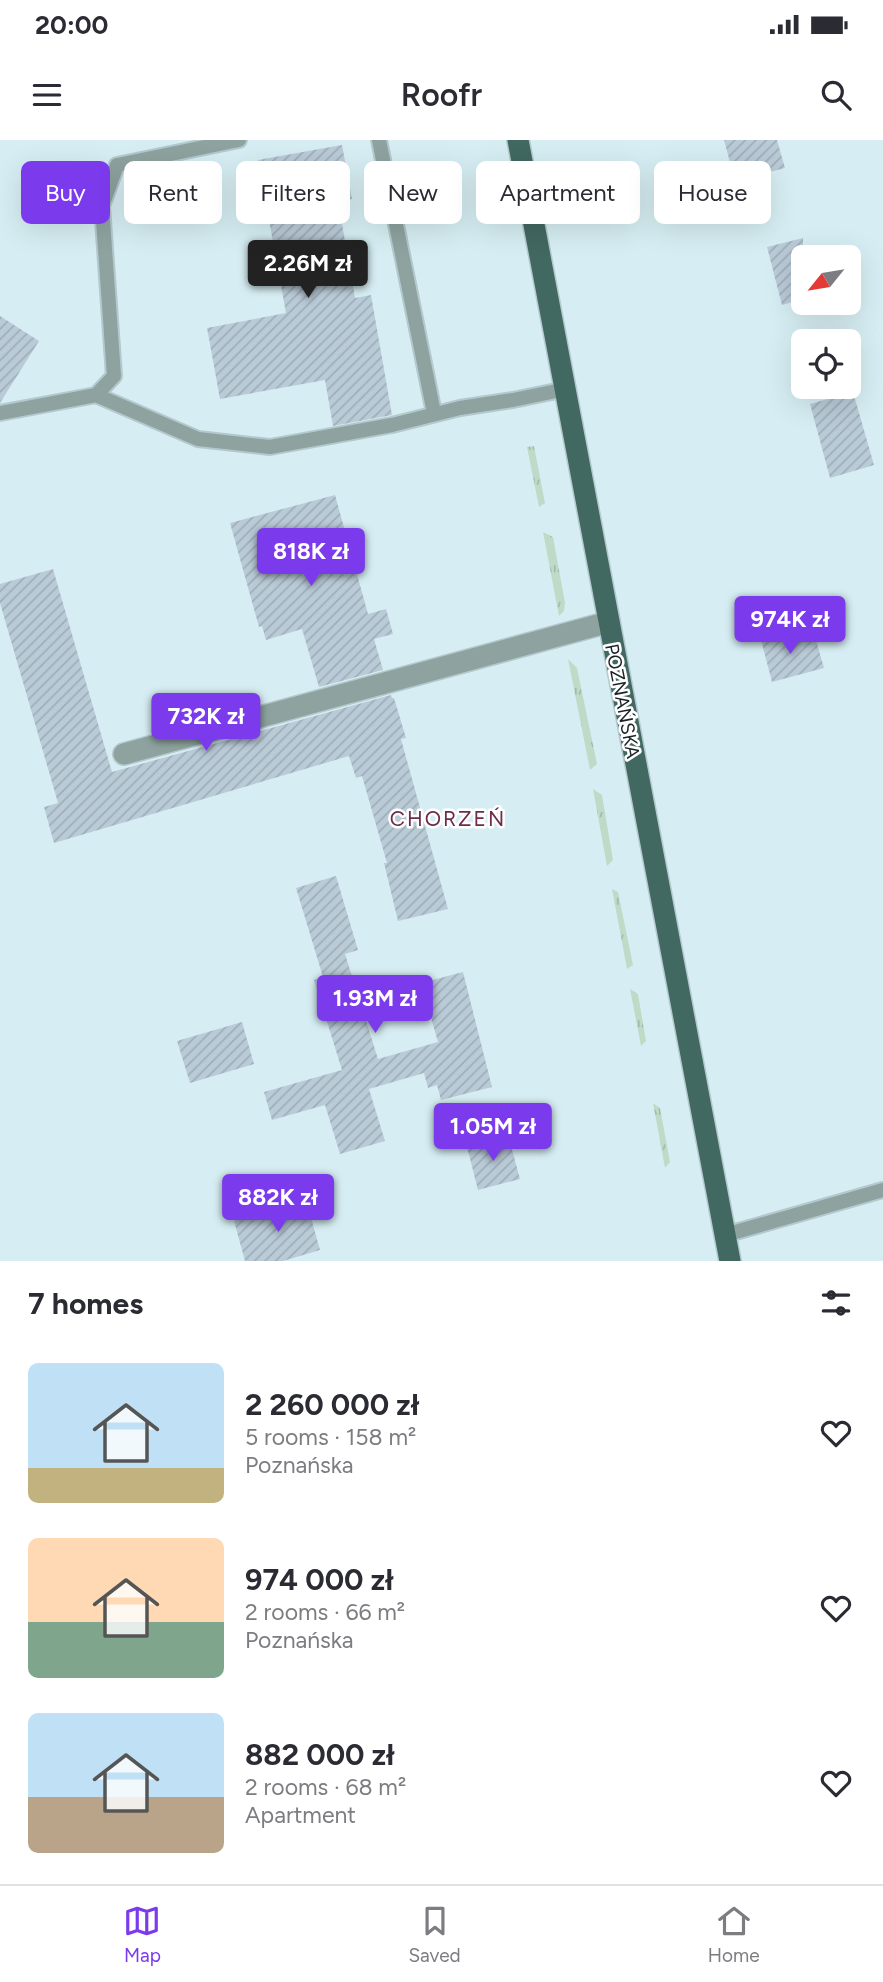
<!DOCTYPE html>
<html lang="en">
<head>
<meta charset="utf-8">
<style>
	:root { --surface:#fff; --page:#f2f2f3; --text:#2b2b33; --muted:#7c7c81; --line:#e1e1e2; --accent:#7c3aed }
	body { margin:0; font-family:Figtree,sans-serif; background:var(--page); color:var(--text); height:100vh; display:flex; flex-direction:column; font-size:26px; white-space:nowrap }
	* { box-sizing:border-box; margin:0 }
	p { font-size:23px; color:var(--muted) }
	.icon { flex:none; width:38px; height:38px; fill:none; stroke:currentColor; stroke-width:2; stroke-linecap:round; stroke-linejoin:round }
	.map { position:relative; height:1121px; overflow:hidden }
	.side { display:flex; flex-direction:column; background:var(--surface); flex:1 }
	.side>* { flex:none }
	.top-card { position:absolute; left:21px; top:21px; width:842px; height:63px; display:flex; gap:14px }
	.needle { width:46px; rotate:240deg }
	.tools { position:absolute; left:791px; top:105px; display:grid; gap:14px }
	.tools a { display:grid; place-items:center; width:70px; height:70px; border-radius:10px; background:var(--surface); box-shadow:0 7px 28px #0002; font-size:35px }
	.price { position:absolute; translate:-50% -60px; padding:0 16px; border-radius:7px; background:var(--accent); color:#fff; font-size:23px; line-height:46px; filter:drop-shadow(0 2px 4px #0008) }
	.price::after { content:''; position:absolute; left:50%; top:42px; width:21px; height:16px; margin-left:-10px; background:inherit; clip-path:polygon(0 0,100% 0,50% 100%) }
	.price.on { background:#222; color:#fff }
	ul { padding:0; list-style:none }
	li { display:flex; align-items:center; gap:21px; height:175px; padding:0 28px }
	li span { display:grid; place-items:center; flex:none; width:196px; height:140px; border-radius:10px; color:#555 }
	li>.icon { margin-inline-start:auto }
	span .icon { width:84px; height:84px; fill:#fffc; stroke-width:1 }
	li b { font-size:30px }
	h2 { display:flex; justify-content:space-between; align-items:center; height:84px; padding:0 28px; font-size:30px }
	.tag { padding:0 24px; border-radius:10px; background:var(--surface); box-shadow:0 7px 28px #0002; font-size:24px; line-height:63px }
	.tag.on { background:var(--accent); color:#fff }
	.status { display:flex; justify-content:space-between; align-items:center; height:49px; padding:0 35px; background:var(--surface); direction:ltr }
	.status svg { height:19px; fill:currentColor }
	header { display:flex; justify-content:space-between; align-items:center; height:91px; padding:0 28px; background:var(--surface); font-size:32px; font-weight:600 }
	.dock { display:flex; justify-content:space-around; align-items:center; height:98px; border-top:2px solid var(--line); background:var(--surface); font-size:19px; color:var(--muted) }
	.dock a { display:grid; justify-items:center; gap:4px }
	.dock .on { color:var(--accent) }
	.map>svg:first-child { display:block }
	.grass { fill:url(#grass-tufts) }
	.building { fill:url(#building-hatch) }
	.lines { fill:none; stroke-linecap:round; stroke-linejoin:round }
	.lane-casing { stroke:#b4c9ce; stroke-width:18 }
	.street-casing { stroke:#b4c9ce; stroke-width:24 }
	.primary-casing { stroke:#b4c9ce; stroke-width:24 }
	.lane { stroke:#8ea39f; stroke-width:14 }
	.street { stroke:#8ea39f; stroke-width:21 }
	.primary { stroke:#426862; stroke-width:21 }
	.labels { text-anchor:middle; stroke-width:5; stroke-linejoin:round; paint-order:stroke }
	.street-label { font-size:19px; fill:#1a2325; stroke:#fff }
	.neighbourhood-label { font-size:21px; letter-spacing:2px; fill:#6e2c48; stroke:#fff }
</style>
</head>
<body>
<div class="status"><b>20:00</b><svg viewBox="0 0 49 12"><path d="M0 12V9h3v3zM5 12V6h3v6zM10 12V3h3v9zM15 12V0h3v12zM26 1h20v11H26zM47 4h2v5h-2z"/></svg></div>
<header><svg class="icon" aria-label="menu" viewBox="0 0 24 24"><path d="M4 6h16M4 12h16M4 18h16"/></svg>Roofr<svg class="icon" aria-label="search" viewBox="0 0 24 24"><circle cx="10" cy="10" r="6"/><path d="M15 15l6 6"/></svg></header>
<div class="map">
<svg width="883" height="1121" viewBox="0 0 883 1121">
	<defs>
		<pattern id="grass-tufts" width="24" height="20" patternUnits="userSpaceOnUse" patternTransform="scale(1.75)"><rect width="24" height="20" fill="#c0dac8"/><path d="M3 7l-1-3M5 7V3M7 7l1-3M15 17l-1-3M17 17v-4M19 17l1-3" fill="none" stroke="#a4bbac"/></pattern>
		<pattern id="building-hatch" width="6" height="6" patternUnits="userSpaceOnUse" patternTransform="scale(1.75)"><rect width="6" height="6" fill="#bacbd8"/><path d="M-1 1l2-2M0 6l6-6M5 7l2-2" fill="none" stroke="#9faeb9"/></pattern>
	</defs>
	<rect width="100%" height="100%" fill="#d6eef3"/>
	<!-- grass -->
	<path class="grass" d="M534,306l11,57 -6,4 -12,-60z
		M543,392l10,5 12,66 -1,8 -5,5z
		M568,519l9,9 20,96 -7,6z
		M593,649l9,6 11,65 -6,6z
		M612,749l6,3 15,73 -6,4z
		M630,849l8,5 8,47 -5,5z
		M653,963l7,5 10,54 -5,6z"/>
	<!-- building -->
	<path class="building" d="M724,0h53l8,28 -50,13z
		M342,5l10,54 -14,2 17,97 16,-3 21,120 -59,11 -8,-46 -105,19 -13,-71 79,-15 -28,-153z
		M803,98v61l-21,6 -15,-58z
		M0,176l39,25 -39,62z
		M853,252l21,73 -44,13 -20,-74z
		M335,355l33,119 18,-5 7,25 -19,5 9,31 -64,17 -17,-58 -36,11 -4,-14 -3,1 -29,-104z
		M53,429l59,203 279,-77 1,3h2l12,40 -5,1 47,170 -50,12 -14,-58h3l-25,-87 -6,2 -7,-22 -295,87 -10,-36 14,-4 -58,-200v-19z
		M788,489l4,15 23,-7 9,31 -52,14 -12,-46z
		M336,736l22,74 -13,4 33,105 60,-17 -17,-59 42,-11 29,115 -51,13 -4,-15 -9,3 -4,-15 -55,16 16,52 -45,13 -15,-49 -53,15 -8,-28 78,-22 -28,-90 9,-3 -27,-89z
		M242,882l12,42 -64,19 -13,-42z
		M508,995l12,44 -42,11 -11,-43z
		M306,1060l14,50 -37,11h-38l-11,-40z"/>
	<g class="lines">
		<!-- lane casing -->
		<g class="lane-casing">
			<path id="lane" d="M379,0l55,273
				M96,255l102,44 72,8 122,-22 68,-17 53,-8 53,-11
				M0,273l96,-18 18,-19 -12,-170 15,-41 122,-25
				M725,1095l158,-45"/>
		</g>
		<!-- street casing -->
		<g class="street-casing">
			<path id="street" d="M124,614l485,-132"/>
		</g>
		<!-- primary casing -->
		<g class="primary-casing">
			<path id="primary" d="M518,0l212,1121"/>
		</g>
		<!-- lane -->
		<use href="#lane" class="lane"/>
		<!-- street -->
		<use href="#street" class="street"/>
		<!-- primary -->
		<use href="#primary" class="primary"/>
	</g>
	<g class="labels">
		<!-- street labels -->
		<g class="street-label">
			<text transform="translate(623 561) rotate(79)" y="7">POZNAŃSKA</text>
		</g>
		<!-- neighbourhood labels -->
		<g class="neighbourhood-label">
			<text x="448" y="686">CHORZEŃ</text>
		</g>
	</g>
</svg>
<div class="tools">
<a><svg class="needle" viewBox="-14 -14 28 28"><path d="M0-13l5 13h-10z" fill="#e53935"/><path d="M0 13l5-13h-10z" fill="#7c7c81"/></svg></a>
<a><svg class="icon" aria-label="locate" viewBox="0 0 24 24"><circle cx="12" cy="12" r="6"/><path d="M12 2v4M12 18v4M2 12h4M18 12h4"/></svg></a>
</div>
<b class="price on" style="left:308px;top:160px">2.26M zł</b>
<b class="price" style="left:311px;top:448px">818K zł</b>
<b class="price" style="left:790px;top:516px">974K zł</b>
<b class="price" style="left:206px;top:613px">732K zł</b>
<b class="price" style="left:375px;top:895px">1.93M zł</b>
<b class="price" style="left:493px;top:1023px">1.05M zł</b>
<b class="price" style="left:278px;top:1094px">882K zł</b>
<div class="top-card">
<a class="tag on">Buy</a>
<a class="tag">Rent</a>
<a class="tag">Filters</a>
<a class="tag">New</a>
<a class="tag">Apartment</a>
<a class="tag">House</a>
</div>
</div>
<section class="side">
<h2>7 homes<svg class="icon" aria-label="filters" viewBox="0 0 24 24"><path d="M4 7h16M4 17h16"/><circle cx="9" cy="7" r="2"/><circle cx="15" cy="17" r="2"/></svg></h2>
<ul>
<li><span style="background:linear-gradient(#bfe0f5 75%,#c2b280 0)"><svg class="icon" aria-label="home" viewBox="0 0 24 24"><path d="M3 11l9-7 9 7M6 9v11h12V9"/></svg></span><div><b>2 260 000 zł</b><p>5 rooms · 158 m²</p><p>Poznańska</p></div><svg class="icon" aria-label="heart" viewBox="0 0 24 24"><path d="M12 20l-8-8c-3-5 5-10 8-4 3-6 11-1 8 4z"/></svg></li>
<li><span style="background:linear-gradient(#ffd9b3 60%,#7fa58c 0)"><svg class="icon" aria-label="home" viewBox="0 0 24 24"><path d="M3 11l9-7 9 7M6 9v11h12V9"/></svg></span><div><b>974 000 zł</b><p>2 rooms · 66 m²</p><p>Poznańska</p></div><svg class="icon" aria-label="heart" viewBox="0 0 24 24"><path d="M12 20l-8-8c-3-5 5-10 8-4 3-6 11-1 8 4z"/></svg></li>
<li><span style="background:linear-gradient(#bfe0f5 60%,#b9a48a 0)"><svg class="icon" aria-label="home" viewBox="0 0 24 24"><path d="M3 11l9-7 9 7M6 9v11h12V9"/></svg></span><div><b>882 000 zł</b><p>2 rooms · 68 m²</p><p>Apartment</p></div><svg class="icon" aria-label="heart" viewBox="0 0 24 24"><path d="M12 20l-8-8c-3-5 5-10 8-4 3-6 11-1 8 4z"/></svg></li>
</ul>
</section>
<nav class="dock">
<a class="on"><svg class="icon" aria-label="map" viewBox="0 0 24 24"><path d="M3 6l6-2 6 2 6-2v14l-6 2-6-2-6 2zM9 4v14M15 6v14"/></svg>Map</a>
<a><svg class="icon" aria-label="saved" viewBox="0 0 24 24"><path d="M7 4h10v16l-5-4-5 4z"/></svg>Saved</a>
<a><svg class="icon" aria-label="home" viewBox="0 0 24 24"><path d="M3 11l9-7 9 7M6 9v11h12V9"/></svg>Home</a>
</nav>
</body>
</html>
